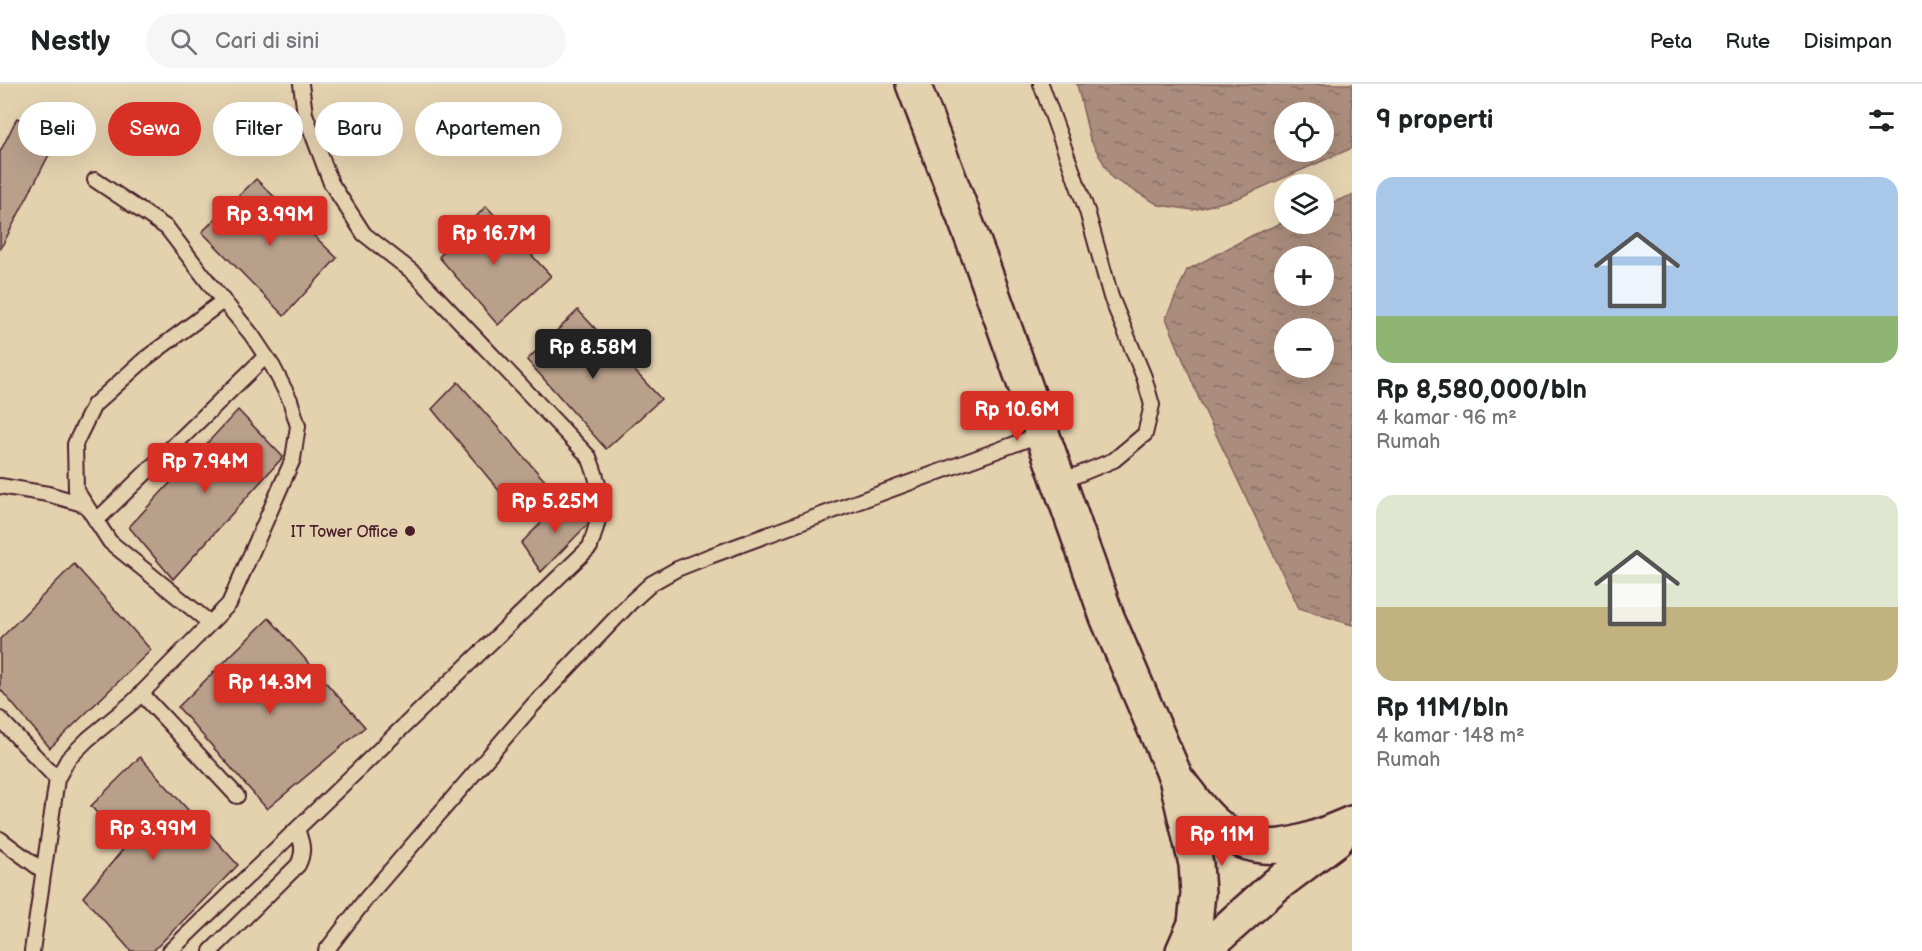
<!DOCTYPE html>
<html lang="id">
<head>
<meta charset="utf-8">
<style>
	:root { --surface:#fff; --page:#f6f6f6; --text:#202124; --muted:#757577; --line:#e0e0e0; --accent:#d93025 }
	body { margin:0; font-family:"Balsamiq Sans",sans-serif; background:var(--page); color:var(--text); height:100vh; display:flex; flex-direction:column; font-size:22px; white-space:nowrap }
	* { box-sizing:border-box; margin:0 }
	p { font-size:20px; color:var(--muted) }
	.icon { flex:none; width:33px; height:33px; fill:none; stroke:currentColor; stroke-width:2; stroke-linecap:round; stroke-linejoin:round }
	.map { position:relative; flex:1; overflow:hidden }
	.drawer { display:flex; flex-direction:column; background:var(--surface); width:570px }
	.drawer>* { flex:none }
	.hud { position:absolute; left:18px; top:18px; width:570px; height:54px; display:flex; gap:12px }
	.buttons { position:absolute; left:1274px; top:18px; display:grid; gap:12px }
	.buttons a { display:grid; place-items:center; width:60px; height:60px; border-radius:50%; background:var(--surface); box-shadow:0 6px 24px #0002; font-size:30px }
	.price { position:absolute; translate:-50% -51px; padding:0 14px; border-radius:6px; background:var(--accent); color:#fff; font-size:20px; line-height:39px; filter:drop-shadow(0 2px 3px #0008) }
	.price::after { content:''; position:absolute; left:50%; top:36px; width:18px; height:14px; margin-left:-9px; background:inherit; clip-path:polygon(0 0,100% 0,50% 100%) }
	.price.current { background:#222; color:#fff }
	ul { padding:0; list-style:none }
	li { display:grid; align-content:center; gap:12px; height:318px; padding:0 24px }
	li span { display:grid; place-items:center; height:186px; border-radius:18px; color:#555 }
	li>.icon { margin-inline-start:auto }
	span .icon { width:108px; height:108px; fill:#fffc; stroke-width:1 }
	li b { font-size:26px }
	h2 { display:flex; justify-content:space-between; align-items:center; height:72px; padding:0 24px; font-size:26px }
	.pill { padding:0 21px; border-radius:27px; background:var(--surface); box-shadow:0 6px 24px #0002; font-size:21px; line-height:54px }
	.pill.current { background:var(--accent); color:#fff }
	header { display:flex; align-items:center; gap:36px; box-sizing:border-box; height:84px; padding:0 30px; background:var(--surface); border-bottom:2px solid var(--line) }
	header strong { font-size:28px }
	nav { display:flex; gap:33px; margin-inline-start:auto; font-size:21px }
	.search { width:420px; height:54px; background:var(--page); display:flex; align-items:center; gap:15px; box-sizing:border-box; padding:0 21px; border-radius:33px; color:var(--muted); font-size:22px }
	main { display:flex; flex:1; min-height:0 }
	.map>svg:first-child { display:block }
	.water { fill:url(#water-ripples); stroke:#84615c; stroke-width:1.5; fill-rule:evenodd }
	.building { fill:#b9a08b; stroke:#4a1f2b; stroke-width:1.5 }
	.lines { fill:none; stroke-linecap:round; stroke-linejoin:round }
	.lane-casing { stroke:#4a1f2b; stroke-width:18 }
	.secondary-casing { stroke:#4a1f2b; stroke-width:38 }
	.lane { stroke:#e4d2af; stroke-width:14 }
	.secondary { stroke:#e4d2af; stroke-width:33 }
	.poi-dot { fill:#4a1f2b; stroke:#e4d2af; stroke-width:2 }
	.labels { text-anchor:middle; stroke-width:4.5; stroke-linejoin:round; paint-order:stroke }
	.poi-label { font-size:16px; fill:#4a1f2b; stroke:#e4d2af; text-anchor:end }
</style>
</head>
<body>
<header>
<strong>Nestly</strong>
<div class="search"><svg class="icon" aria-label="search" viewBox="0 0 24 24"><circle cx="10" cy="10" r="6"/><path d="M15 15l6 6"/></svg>Cari di sini</div>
<nav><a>Peta</a><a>Rute</a><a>Disimpan</a></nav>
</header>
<main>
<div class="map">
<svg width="1352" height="867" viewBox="0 0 1352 867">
	<defs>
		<pattern id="water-ripples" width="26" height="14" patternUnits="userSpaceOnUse" patternTransform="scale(1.5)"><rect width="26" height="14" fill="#aa8d7c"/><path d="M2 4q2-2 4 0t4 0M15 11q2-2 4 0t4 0" fill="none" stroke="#8c7366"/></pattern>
	</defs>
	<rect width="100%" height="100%" fill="#e4d2af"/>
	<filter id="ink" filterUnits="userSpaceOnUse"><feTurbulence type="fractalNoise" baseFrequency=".0167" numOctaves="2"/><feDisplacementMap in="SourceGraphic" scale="12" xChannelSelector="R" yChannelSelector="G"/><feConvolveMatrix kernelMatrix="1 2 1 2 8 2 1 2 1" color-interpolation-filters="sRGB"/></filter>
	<g filter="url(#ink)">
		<!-- water -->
		<path class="water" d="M1077,0h275v64l-114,50 -45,12 -34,-5 -47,-27 -22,-39zM1284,28h39v40h-39z
			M1352,111v430l-53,-17 -99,-207 -34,-83 21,-48 66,-35 31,-13v2h39v-18zM1284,172h39v40h-39zM1284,244h39v40h-39z"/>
		<!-- building -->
		<path class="building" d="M17,34l39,23 -56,109v-98z
			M256,95l81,79 -53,58 -82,-84z
			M486,122l65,70 -53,49 -59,-68z
			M578,226l83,89 -55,50 -79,-89z
			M458,298l95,108 -30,30 -91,-111z
			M238,326l45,47 -110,122 -44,-52z
			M568,412l21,27 -48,49 -20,-29z
			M74,480l77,86 -101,98 -50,-59v-50z
			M269,534l96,109 -98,82 -89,-102z
			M140,673l98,108 -85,86h-22l-48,-54 42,-50 -34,-41z"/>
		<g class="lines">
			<!-- lane casing -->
			<g class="lane-casing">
				<path id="lane" d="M1041,0l46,127 24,86 33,80 8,28 -7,29 -31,26 -54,22
					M0,402l48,8 38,11
					M96,437l170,-165
					M210,539l-100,-81 -34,-52 -1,-46 19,-39 51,-46 78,-58
					M141,609l96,103
					M0,635l57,60
					M0,755l43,32
					M32,867l25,-172 11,-20 20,-20 45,-37 96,-98 64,-145 5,-33 -8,-26 -17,-33 -22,-33 -39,-47 -45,-59 -72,-48
					M170,867l420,-404c13,-41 15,-50 -1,-90l-175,-184 -50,-39 -33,-51 -26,-69 -4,-30
					M211,867l87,-86c7,-14 4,-22 -1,-36
					M326,867l39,-51 168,-195 98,-103 21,-19 25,-14 33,-13 332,-122"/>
			</g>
			<!-- secondary casing -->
			<g class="secondary-casing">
				<path id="secondary" d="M913,0l69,180 125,353 69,161 20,86 2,29 -3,31 -12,27
					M1181,700c10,13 20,28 33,39 45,41 90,20 138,0
					M1202,867l74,-66 61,-46"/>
			</g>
			<!-- lane -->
			<use href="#lane" class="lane"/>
			<!-- secondary -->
			<use href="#secondary" class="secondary"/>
		</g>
	</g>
	<!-- markers -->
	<circle class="poi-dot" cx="410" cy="447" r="6"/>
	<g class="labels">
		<!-- poi labels -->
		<g class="poi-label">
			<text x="398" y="453">IT Tower Office</text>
		</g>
	</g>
</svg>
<div class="buttons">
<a><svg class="icon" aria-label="locate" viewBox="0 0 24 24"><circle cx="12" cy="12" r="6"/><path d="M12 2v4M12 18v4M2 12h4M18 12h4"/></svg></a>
<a><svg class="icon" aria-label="layers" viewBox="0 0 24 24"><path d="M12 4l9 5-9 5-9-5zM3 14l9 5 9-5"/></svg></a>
<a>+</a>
<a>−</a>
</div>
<b class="price" style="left:270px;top:163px">Rp 3.99M</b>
<b class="price" style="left:494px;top:182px">Rp 16.7M</b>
<b class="price current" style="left:593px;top:296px">Rp 8.58M</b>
<b class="price" style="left:1017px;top:358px">Rp 10.6M</b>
<b class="price" style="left:205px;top:410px">Rp 7.94M</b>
<b class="price" style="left:555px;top:450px">Rp 5.25M</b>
<b class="price" style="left:270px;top:631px">Rp 14.3M</b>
<b class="price" style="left:153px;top:777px">Rp 3.99M</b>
<b class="price" style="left:1222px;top:783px">Rp 11M</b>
<div class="hud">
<a class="pill">Beli</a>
<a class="pill current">Sewa</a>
<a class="pill">Filter</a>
<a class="pill">Baru</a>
<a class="pill">Apartemen</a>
</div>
</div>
<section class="drawer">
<h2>9 properti<svg class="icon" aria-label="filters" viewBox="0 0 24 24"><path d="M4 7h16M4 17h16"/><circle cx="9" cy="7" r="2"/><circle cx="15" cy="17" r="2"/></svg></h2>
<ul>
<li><span style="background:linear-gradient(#a9c7e8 75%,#8fb573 0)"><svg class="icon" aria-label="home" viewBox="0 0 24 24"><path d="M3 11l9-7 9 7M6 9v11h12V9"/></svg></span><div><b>Rp 8,580,000/bln</b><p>4 kamar · 96 m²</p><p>Rumah</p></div></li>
<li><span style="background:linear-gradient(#dfe7d0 60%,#c2b280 0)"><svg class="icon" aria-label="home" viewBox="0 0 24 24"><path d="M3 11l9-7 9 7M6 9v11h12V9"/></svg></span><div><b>Rp 11M/bln</b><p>4 kamar · 148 m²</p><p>Rumah</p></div></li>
</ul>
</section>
</main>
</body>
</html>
